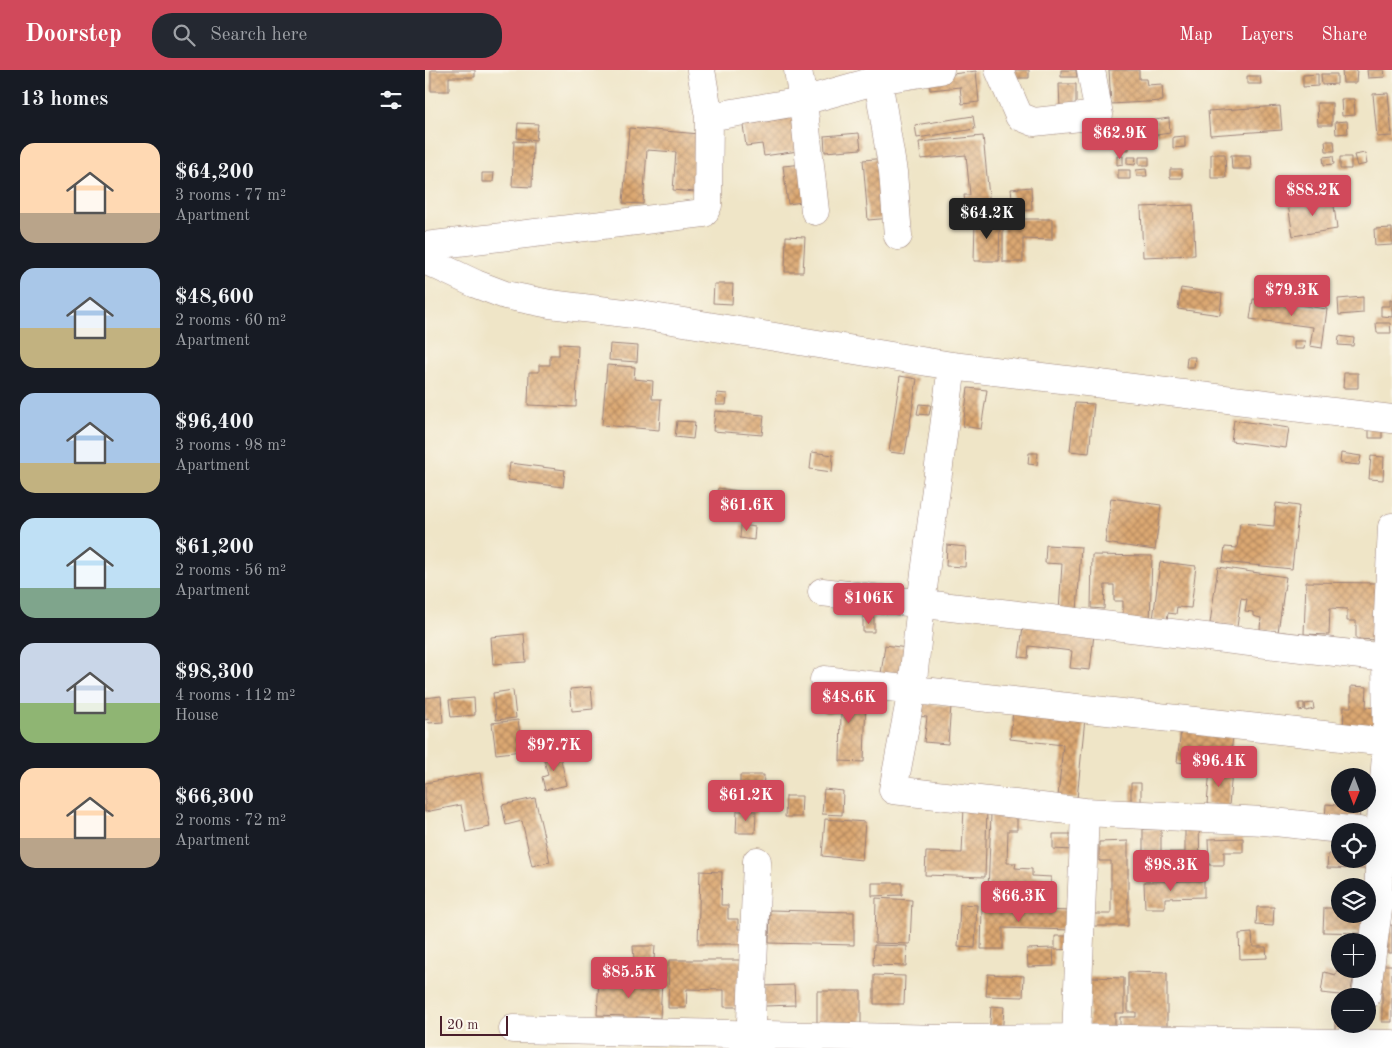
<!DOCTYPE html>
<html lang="en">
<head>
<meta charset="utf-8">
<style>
	:root { --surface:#171b24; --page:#242831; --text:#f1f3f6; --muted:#9ea1a6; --accent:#d1495b }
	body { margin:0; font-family:"Old Standard TT",serif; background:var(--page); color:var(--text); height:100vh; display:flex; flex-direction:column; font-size:19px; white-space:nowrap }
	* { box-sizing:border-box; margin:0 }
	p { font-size:16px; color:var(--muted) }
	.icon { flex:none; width:28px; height:28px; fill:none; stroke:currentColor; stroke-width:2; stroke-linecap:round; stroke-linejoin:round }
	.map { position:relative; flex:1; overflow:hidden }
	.details { display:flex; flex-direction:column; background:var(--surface); width:425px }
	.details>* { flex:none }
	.needle { width:32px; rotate:181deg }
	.fabs { position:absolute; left:906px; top:698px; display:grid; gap:10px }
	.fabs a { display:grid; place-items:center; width:45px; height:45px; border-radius:50%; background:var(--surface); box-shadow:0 5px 20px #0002; font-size:25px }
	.scale { position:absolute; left:15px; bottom:12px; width:68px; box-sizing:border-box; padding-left:5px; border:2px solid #4a1f2b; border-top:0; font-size:14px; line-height:18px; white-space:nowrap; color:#4a1f2b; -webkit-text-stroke:4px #fbf7ec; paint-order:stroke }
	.price { position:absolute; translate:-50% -42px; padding:0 11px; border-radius:5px; background:var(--accent); color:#fff; font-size:16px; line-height:32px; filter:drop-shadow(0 1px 2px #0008) }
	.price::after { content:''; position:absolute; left:50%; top:30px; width:15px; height:11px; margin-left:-8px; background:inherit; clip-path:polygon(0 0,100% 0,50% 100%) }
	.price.active { background:#222; color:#fff }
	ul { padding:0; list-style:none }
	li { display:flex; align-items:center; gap:15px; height:125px; padding:0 20px }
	li span { display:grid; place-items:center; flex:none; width:140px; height:100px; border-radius:15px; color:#555 }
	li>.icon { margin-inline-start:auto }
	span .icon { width:60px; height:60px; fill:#fffc; stroke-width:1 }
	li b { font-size:21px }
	h2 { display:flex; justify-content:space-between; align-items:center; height:60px; padding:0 20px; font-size:21px }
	header { display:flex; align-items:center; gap:30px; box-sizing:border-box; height:70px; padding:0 25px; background:var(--accent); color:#fff }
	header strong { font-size:24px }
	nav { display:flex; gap:28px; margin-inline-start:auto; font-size:18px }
	.search { width:350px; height:45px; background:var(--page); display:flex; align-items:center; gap:12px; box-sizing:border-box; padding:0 18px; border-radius:20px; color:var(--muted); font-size:19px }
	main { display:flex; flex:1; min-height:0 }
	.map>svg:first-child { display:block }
	.building { fill:url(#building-cross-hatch) }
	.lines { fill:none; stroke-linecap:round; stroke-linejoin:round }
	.minor-casing { stroke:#9c8279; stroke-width:29 }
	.minor { stroke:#fff; stroke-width:28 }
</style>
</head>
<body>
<header>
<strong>Doorstep</strong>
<div class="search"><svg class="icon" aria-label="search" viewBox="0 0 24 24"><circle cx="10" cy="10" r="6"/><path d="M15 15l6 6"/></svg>Search here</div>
<nav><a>Map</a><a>Layers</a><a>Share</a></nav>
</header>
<main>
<section class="details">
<h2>13 homes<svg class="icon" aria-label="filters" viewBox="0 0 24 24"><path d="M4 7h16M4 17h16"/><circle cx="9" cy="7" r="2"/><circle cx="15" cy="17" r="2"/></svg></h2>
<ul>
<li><span style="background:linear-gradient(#ffd9b3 70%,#b9a48a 0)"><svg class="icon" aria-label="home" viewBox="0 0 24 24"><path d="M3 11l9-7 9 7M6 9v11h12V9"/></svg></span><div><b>$64,200</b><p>3 rooms · 77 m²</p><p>Apartment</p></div></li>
<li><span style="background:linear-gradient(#a9c7e8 60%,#c2b280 0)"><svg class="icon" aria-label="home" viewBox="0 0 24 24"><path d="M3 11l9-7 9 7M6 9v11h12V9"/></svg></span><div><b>$48,600</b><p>2 rooms · 60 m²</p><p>Apartment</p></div></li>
<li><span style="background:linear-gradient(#a9c7e8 70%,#c2b280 0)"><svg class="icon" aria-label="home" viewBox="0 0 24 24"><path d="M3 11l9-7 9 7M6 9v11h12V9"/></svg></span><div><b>$96,400</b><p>3 rooms · 98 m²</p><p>Apartment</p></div></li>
<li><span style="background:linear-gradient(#bfe0f5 70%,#7fa58c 0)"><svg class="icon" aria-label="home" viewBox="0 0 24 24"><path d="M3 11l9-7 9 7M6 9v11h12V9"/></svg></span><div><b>$61,200</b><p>2 rooms · 56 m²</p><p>Apartment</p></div></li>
<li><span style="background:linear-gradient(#c9d6e8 60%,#8fb573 0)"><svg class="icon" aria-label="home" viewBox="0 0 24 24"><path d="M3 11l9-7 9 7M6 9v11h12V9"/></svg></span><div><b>$98,300</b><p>4 rooms · 112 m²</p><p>House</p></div></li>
<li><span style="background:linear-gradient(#ffd9b3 70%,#b9a48a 0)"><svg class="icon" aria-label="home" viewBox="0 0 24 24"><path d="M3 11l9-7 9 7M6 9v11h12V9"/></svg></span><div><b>$66,300</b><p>2 rooms · 72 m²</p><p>Apartment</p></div></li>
</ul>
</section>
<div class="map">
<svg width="967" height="978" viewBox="0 0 967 978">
	<defs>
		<pattern id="building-cross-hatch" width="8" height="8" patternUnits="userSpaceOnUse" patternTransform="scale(1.25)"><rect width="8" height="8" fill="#dba872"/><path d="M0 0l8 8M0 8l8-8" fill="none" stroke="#b4885e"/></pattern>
	</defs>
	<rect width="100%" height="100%" fill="#fbf7ec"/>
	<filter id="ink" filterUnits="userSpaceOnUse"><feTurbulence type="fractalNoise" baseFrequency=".02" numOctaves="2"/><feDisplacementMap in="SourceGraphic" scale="10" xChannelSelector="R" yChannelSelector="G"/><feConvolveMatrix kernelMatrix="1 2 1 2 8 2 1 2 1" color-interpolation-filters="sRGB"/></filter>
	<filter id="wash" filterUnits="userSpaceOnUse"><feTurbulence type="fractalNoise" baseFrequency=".0096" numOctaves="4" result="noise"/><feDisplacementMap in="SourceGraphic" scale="20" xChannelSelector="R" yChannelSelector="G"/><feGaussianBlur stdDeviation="1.12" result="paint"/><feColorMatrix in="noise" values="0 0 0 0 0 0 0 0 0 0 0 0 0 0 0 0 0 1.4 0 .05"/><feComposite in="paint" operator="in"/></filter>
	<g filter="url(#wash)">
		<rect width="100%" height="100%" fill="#efe5c7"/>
		<g id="blocks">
			<!-- building -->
			<path class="building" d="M6,0h44v7h-26v14h-18z
				M589,0h15v8h-15z
				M636,0h15l1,7h-16z
				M684,0h30v9h7l1,6 15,-1 1,17 -52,3z
				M917,0h15l-1,13h-13z
				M942,0h17l1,7 -17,1z
				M551,1l3,31 -17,2 -2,-17 -30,3 -1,-13z
				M893,4v12l-15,1v-12z
				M896,4h16v10l-15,1z
				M822,6h13l1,8h-14z
				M634,14h17v25h-16z
				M963,23l4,43 -15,1 -4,-43z
				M916,29h13l1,16 -13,1z
				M892,33h15v22h-14z
				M855,36l2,24 -72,5 -2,-24z
				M548,46l2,13 -58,9 -2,-13z
				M368,47l5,34 -34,5 -2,-12 -16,2 -3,-21z
				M744,48l1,15 -14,2 -1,-15z
				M724,51l2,21 -15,1 -2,-21z
				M922,51l1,12 -12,1 -1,-12z
				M93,53l20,1 -2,16 -19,-2z
				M204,58l71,6 -5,58 -22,-2 3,-38 -29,-2 -4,54 -20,-1z
				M434,63l2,16 -36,3 -1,-16z
				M558,66l7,71 -24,3 -2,-15h6l-4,-40 -45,4 -2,-17z
				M760,66v11l-12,1v-11z
				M693,68l11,1v11l-11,-1z
				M89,71l19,1 -1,45 -20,-1z
				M900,71h9l1,10h-9z
				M940,83l2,11 -10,2 -3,-11z
				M786,84h14l1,24h-15z
				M806,85h19l1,14h-19z
				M692,86h6v8l-6,1z
				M908,86l1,8 -10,1 -1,-8z
				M702,87h9l-1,8 -8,-1z
				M714,87h10v8h-10z
				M915,87h11v12h-11z
				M462,88l5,60 -24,2 -5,-60z
				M379,94l5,37 -21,3 -5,-38z
				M721,99l1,7h-10l-1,-6z
				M745,99h12v9h-12z
				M693,100h12v9h-12z
				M57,103h12l-1,9h-11z
				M606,117l1,23 -31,2 -1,-13 12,-1 -1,-9z
				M908,128l4,31 -44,7 -5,-31z
				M768,135l2,50 -52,2 -2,-50z
				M578,149h49v21l-29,-1v23h-20z
				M550,150h25l-1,41h-25z
				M967,158v17l-17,1 -1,-17z
				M361,166l19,1 -2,35h-18z
				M289,214h19l-1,20 -19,-1z
				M756,218l41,6 -2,21 -42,-6z
				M938,227v16l-24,2 -1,-16z
				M828,229l74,10 -5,39 -12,-2 3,-19 -63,-8z
				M965,230h2v17l-11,-1v-10h9z
				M951,253h14l1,10h-14z
				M914,266l15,2 -1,8 -15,-1z
				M869,271h11l-1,8h-10z
				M134,274l19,1 -2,62 -48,-2 1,-33h10v-7h11v-10h9z
				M185,274l28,2 -1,16 -28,-2z
				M762,287h8l-1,10h-8z
				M182,295l28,2 -1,12 19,2 -1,18h9l-2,31 -57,-5z
				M919,303h14v15h-15z
				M475,306l17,3 -12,75 -16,-2z
				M543,318l19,2 -6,39 -18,-3z
				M292,323l10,1 -1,11h-10z
				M650,333l19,1 -5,49 -19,-2z
				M494,334l12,1 -2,10 -12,-1z
				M290,341l49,4 -2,20 -49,-4z
				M809,350l55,8 -3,20 -55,-7z
				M252,351l18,1 -2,17 -18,-2z
				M957,355v13h-13v-12z
				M387,382l21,3 -1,17 -22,-3z
				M604,383h9l-1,12 -9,-1z
				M916,383l20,3 -2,9 -19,-2z
				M946,386l13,1 -1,23 -14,-1z
				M85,393l55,7 -2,17 -55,-7z
				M293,418l42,6 -3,24 -42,-5z
				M686,428l50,7 -6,45 -50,-7z
				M851,433l23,3 -7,63 -69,-7 2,-15 12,1 3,-25 34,3z
				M316,455l14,2 -1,13 -14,-2z
				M522,475l19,2 -1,20 -19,-1z
				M621,475l35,2 -4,66 -18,-1 3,-48 -17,-1z
				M667,485l60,1 -2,67 -27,-1v-21h-9v-16h-9l-1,24 -13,-1z
				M735,492l36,4 -5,42 -14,-1 -1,7 -8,-1 -1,8 -14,-1z
				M793,497l68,10 -8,55 -18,-3 1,-11 -8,-2v-4l-8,-1 2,-12 -6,-1 -4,29 -27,-4z
				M881,512l72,1 -1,57 -21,-1v-18h-9v-12l-17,-1 -1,27 -25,-1z
				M438,547h11v15h-11z
				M598,556l71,8 -4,36 -20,-2 2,-17 -43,-5 -1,12 -9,-1z
				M99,564l2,28 -33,2 -2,-27z
				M460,575l22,3 -5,36 -22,-3z
				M926,616l16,1 -1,20 12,1 -1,25 -34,-1 1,-25h7z
				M166,617l2,22 -21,2 -2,-22z
				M88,620l3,28 -20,2 -3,-27z
				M399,624l42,2 -2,66 -24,-1 1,-48h-17z
				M16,626l2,26 -14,1 -1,-4 -3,1v-22z
				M49,628l1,17 -24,2 -2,-17z
				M492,633l34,3 -3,38 -24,-2 3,-25 -11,-1z
				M874,633h5v7l-5,1z
				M888,633l1,6 -8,2 -1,-7z
				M588,641l72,7 -8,81 -19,-2 5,-52 -53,-6z
				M93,650l4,31 -26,3 -4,-31z
				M756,661l52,6 -4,31 -52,-6z
				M134,682l8,33 -22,5 -3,-13 6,-2 -5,-19z
				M785,699l22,2 -3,35 -22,-2z
				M55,703l10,54 -24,5 -5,-27 -36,7v-29z
				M315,705h24l-1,18 -23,-1z
				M706,713h10v27h-10z
				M399,719l19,2 -1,24 -20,-1z
				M361,726h16l-1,21h-16z
				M110,728l15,64 -18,4 -10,-45 -16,4 -4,-20z
				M901,734l34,3 -1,15 -34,-2z
				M539,737l23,1 -2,69 -60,-2 1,-23 36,1z
				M312,741h19l-1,22h-19z
				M566,744l26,1v15h-9l-1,33h9l-1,5 17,1v7l19,1 -1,17 -62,-2z
				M400,749l40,3 -3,38 -40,-4z
				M760,751h14l1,49h-57v-41h18v23h24z
				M628,764h20v16l-20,-1z
				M818,768v14h-19v13h-15l-1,-26z
				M703,771v85h-35l1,-12h17v-53h-12v-19z
				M903,784h12v5h27v10l-40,-1z
				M275,801l22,1 -1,33h7v14h10v10h8l-1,15h-47z
				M779,811v16l-39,1v10h-20l-1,-26z
				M447,813h30v12l-30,1z
				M451,828l36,2 -2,44 -35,-1z
				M535,834l17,1 -2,43 -17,-1z
				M832,837h17l-1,19 -17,-1z
				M557,838l90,3 -1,19 -68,-2v21h-22z
				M899,838h16v6h29l-1,19 -45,-1z
				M345,840l84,2v33l-85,-2z
				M962,855h5v28h-4z
				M827,863l1,14h13l1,11 -27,1 -1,-25z
				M630,866h17v13l-17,1z
				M449,875l33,1 -1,20 -33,-1z
				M208,876h22l-1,14h-20z
				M628,878l1,18 -26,1 -1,-18z
				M914,884l1,15h15l-5,27 -29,-3 3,-21 12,3z
				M244,890h72v47h-17v-17l-37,-1 -1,19h-18z
				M957,895h10v57h-10z
				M703,902l39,1v59l-47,-1v-14h16v-5h-8z
				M563,904l36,2 -1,21 -37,-1z
				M449,905l31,1 -1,28h-30z
				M174,907l63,4 -2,37 -24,-1v8l-13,-1 1,-8 -27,-1z
				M664,907l35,1v35h-9v19h-26z
				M369,915l1,20 -30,1 -1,-20z
				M392,921h44v44h-44z
				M566,936l13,1 -2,31 -13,-1z
				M910,945l5,1v8h9v6h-14z"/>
		</g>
	</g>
	<g filter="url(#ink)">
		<use href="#blocks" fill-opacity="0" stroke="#9c8279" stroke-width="1"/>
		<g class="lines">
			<!-- minor casing -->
			<g class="minor-casing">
				<path id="minor" d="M373,0l5,31 75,-21 62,-10
					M454,0l-1,10 15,92 5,64
					M574,0l20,46 15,6 65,-7 -8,-45
					M284,47l94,-16 12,110
					M0,176l279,-33 4,-8 1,-88 -8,-47
					M0,190l51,24 29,11 45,9 91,11 311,51 440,53
					M527,296l-31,238 -9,86 -19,100 192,22 179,9 95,10
					M397,522l564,66
					M399,610l563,62
					M941,926l12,-86 2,-77 7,-91 -1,-84 6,-131
					M88,959l430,10 133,-1 316,6
					M651,968l9,-226
					M325,978l7,-187"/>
			</g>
			<!-- minor -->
			<use href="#minor" class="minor"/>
		</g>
	</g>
</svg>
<div class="fabs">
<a><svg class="needle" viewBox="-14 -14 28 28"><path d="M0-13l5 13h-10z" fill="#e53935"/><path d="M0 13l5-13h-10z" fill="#9ea1a6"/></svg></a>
<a><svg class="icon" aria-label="locate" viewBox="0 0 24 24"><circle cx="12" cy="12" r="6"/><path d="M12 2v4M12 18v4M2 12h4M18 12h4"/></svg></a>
<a><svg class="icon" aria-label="layers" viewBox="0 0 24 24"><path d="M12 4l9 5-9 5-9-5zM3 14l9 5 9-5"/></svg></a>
<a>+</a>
<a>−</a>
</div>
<div class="scale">20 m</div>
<b class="price" style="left:695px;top:90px">$62.9K</b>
<b class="price" style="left:888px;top:147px">$88.2K</b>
<b class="price active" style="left:562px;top:170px">$64.2K</b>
<b class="price" style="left:867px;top:247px">$79.3K</b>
<b class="price" style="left:322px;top:462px">$61.6K</b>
<b class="price" style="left:444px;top:555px">$106K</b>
<b class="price" style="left:424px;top:654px">$48.6K</b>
<b class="price" style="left:129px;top:702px">$97.7K</b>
<b class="price" style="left:794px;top:718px">$96.4K</b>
<b class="price" style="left:321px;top:752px">$61.2K</b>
<b class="price" style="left:746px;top:822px">$98.3K</b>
<b class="price" style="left:594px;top:853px">$66.3K</b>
<b class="price" style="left:204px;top:929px">$85.5K</b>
</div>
</main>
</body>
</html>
